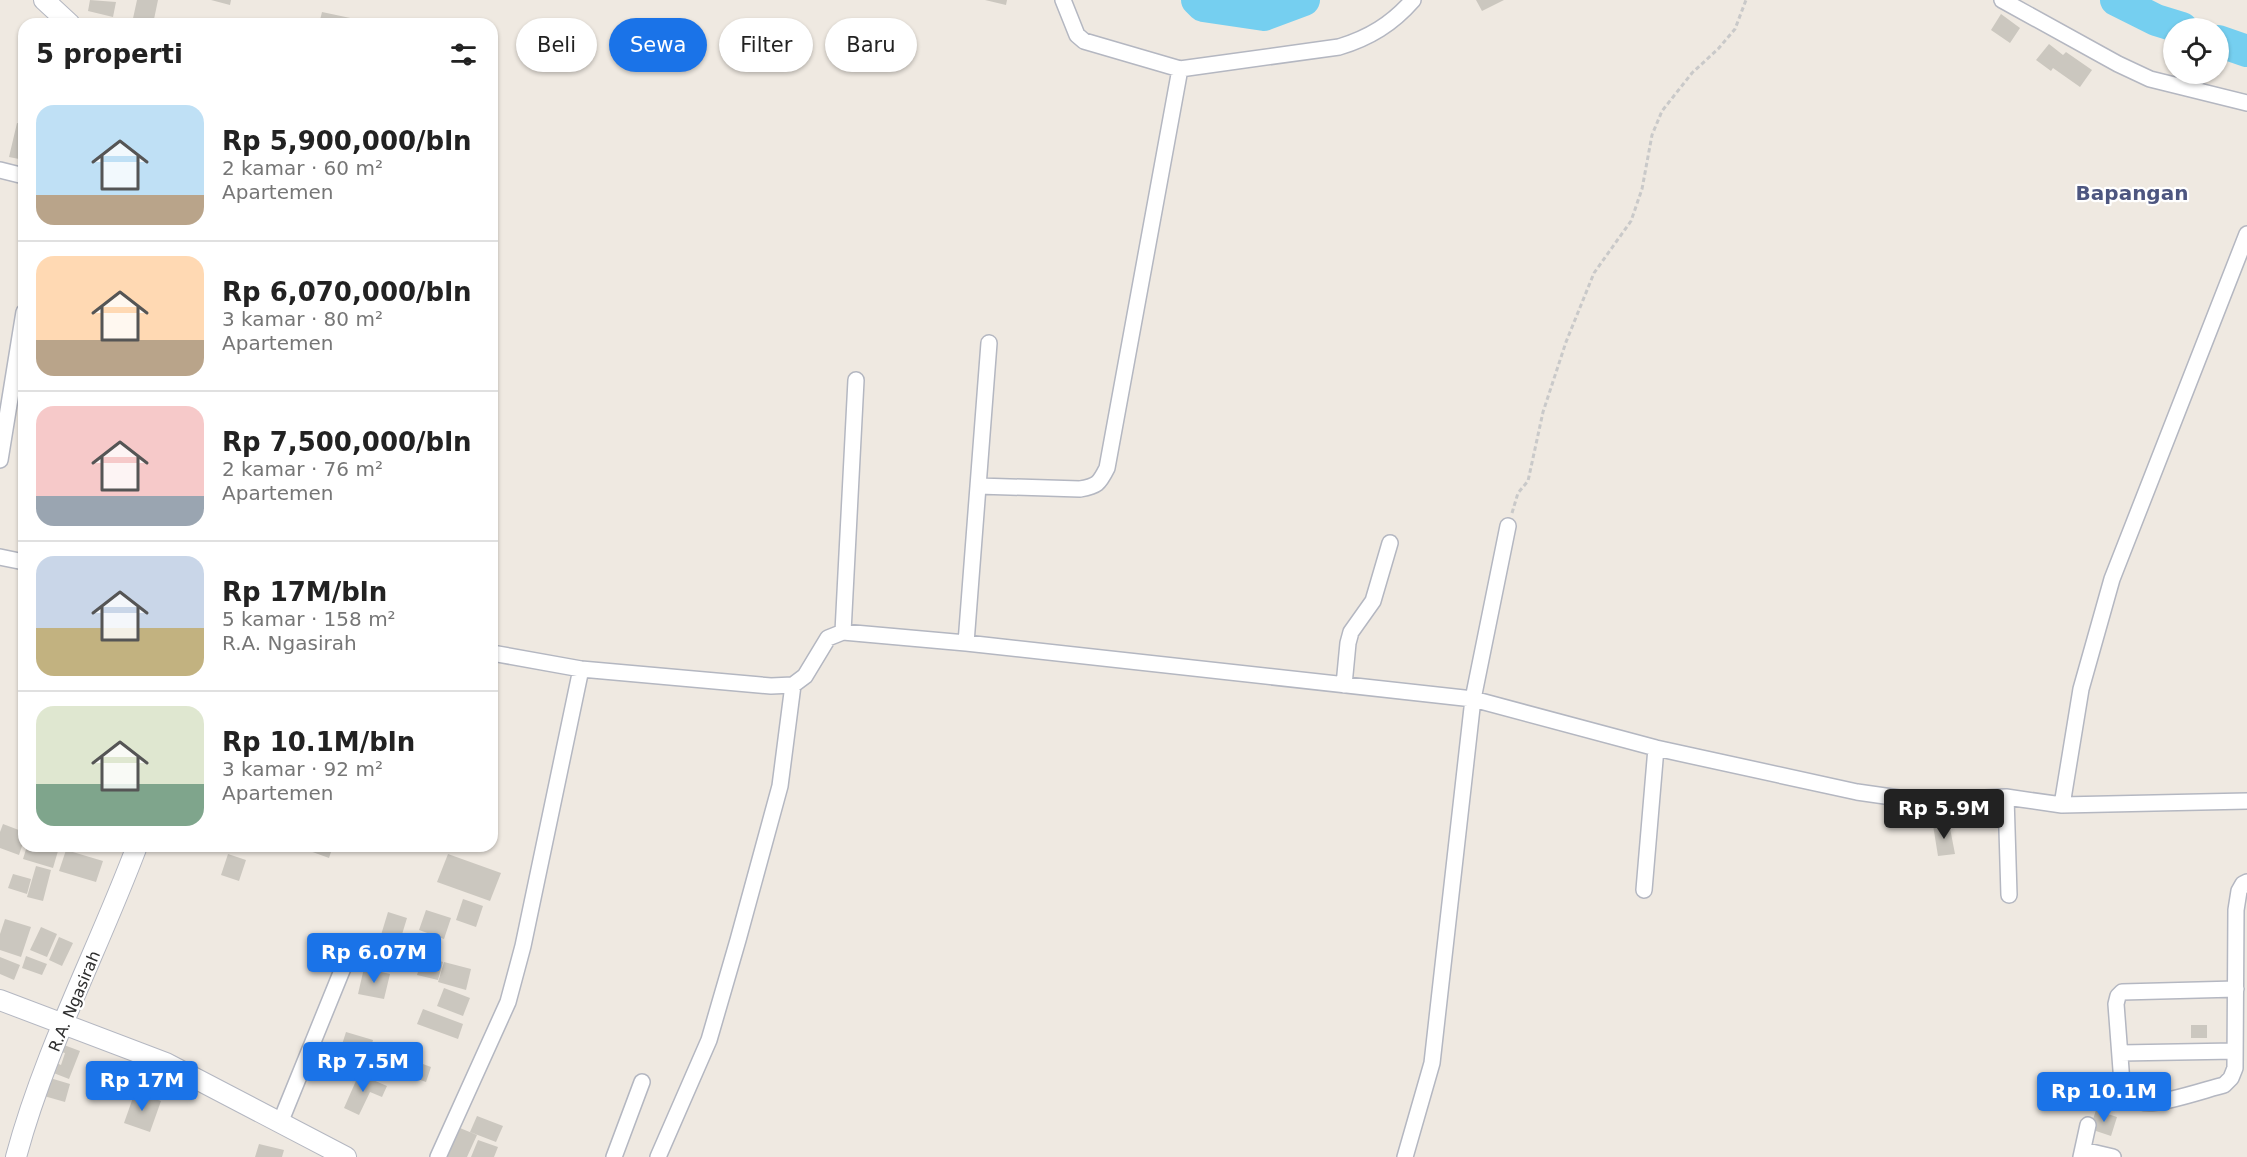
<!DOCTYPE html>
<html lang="id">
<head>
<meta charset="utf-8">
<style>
	:root { --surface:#fff; --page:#f2f2f2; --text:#222; --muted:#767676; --line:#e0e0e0; --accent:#1a73e8 }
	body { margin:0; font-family:"DejaVu Sans",sans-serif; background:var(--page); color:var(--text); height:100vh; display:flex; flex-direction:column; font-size:22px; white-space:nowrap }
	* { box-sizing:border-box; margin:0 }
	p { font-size:20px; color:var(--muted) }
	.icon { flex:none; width:33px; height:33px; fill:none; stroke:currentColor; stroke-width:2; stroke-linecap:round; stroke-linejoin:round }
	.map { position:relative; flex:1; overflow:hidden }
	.side { position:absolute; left:18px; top:18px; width:480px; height:834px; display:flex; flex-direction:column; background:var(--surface); border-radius:18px; box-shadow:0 2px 4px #0004 }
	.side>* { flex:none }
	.hud { position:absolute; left:516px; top:18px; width:570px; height:54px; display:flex; gap:12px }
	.buttons { position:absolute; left:2163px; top:18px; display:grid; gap:12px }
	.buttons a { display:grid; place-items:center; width:66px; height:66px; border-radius:50%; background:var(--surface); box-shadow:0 2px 4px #0004; font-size:30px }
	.price { position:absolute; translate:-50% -51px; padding:0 14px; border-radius:6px; background:var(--accent); color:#fff; font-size:20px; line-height:39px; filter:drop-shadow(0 2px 3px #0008) }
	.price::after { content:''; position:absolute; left:50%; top:36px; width:18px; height:14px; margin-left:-9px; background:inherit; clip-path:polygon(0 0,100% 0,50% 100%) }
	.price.active { background:#222; color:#fff }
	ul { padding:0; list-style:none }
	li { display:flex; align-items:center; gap:18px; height:150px; padding:0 18px }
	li+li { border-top:2px solid var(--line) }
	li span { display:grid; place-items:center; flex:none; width:168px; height:120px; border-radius:18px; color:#555 }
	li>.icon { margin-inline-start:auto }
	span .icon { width:72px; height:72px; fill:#fffc; stroke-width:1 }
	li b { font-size:26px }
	h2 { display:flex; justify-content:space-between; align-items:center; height:72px; padding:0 18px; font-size:26px }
	.chip { padding:0 21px; border-radius:27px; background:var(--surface); box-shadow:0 2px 4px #0004; font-size:21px; line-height:54px }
	.chip.active { background:var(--accent); color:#fff }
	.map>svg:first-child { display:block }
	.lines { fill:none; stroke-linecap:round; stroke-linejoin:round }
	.river { stroke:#75cff0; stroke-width:32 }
	.building { fill:#cbc7bf }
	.minor-casing { stroke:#b4b7c1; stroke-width:18 }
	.tertiary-casing { stroke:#b4b7c1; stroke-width:22 }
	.path { stroke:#c9c9c9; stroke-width:3; stroke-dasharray:4.5 3; stroke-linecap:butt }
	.minor { stroke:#fff; stroke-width:15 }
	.tertiary { stroke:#fff; stroke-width:20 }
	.labels { text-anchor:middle; stroke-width:4.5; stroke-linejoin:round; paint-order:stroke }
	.street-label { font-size:16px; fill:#2e2e2e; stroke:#fff }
	.quarter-label { font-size:20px; font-weight:bold; fill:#4d5680; stroke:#fff }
</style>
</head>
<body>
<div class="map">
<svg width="2247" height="1157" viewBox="0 0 2247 1157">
	<rect width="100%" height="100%" fill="#efe9e1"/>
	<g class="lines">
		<!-- river -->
		<path class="river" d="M1197,0l6,6 61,9 40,-15
			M2116,0l40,20 26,8
			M2218,41l29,10"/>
	</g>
	<!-- building -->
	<path class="building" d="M90,0l26,2 -3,15 -25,-6z
		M137,0h21l-5,24 -21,-1z
		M211,0h20l-1,5z
		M985,0h22l-1,5z
		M1476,0h28l-22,11z
		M322,12l33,7 -1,5h-35z
		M2001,14l19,14 -10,15 -19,-13z
		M2049,44l14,11 3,-3 26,18 -12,17 -27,-19 -2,3 -15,-11z
		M17,123l7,1v36l-15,-3z
		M1949,823l6,31 -17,2 -5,-31z
		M3,824l21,8v8l-5,15 -19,-7v-16z
		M27,846h16l15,5 -5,17 -30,-9z
		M296,846h37l-4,12z
		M66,850l37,11 -7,21 -37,-11z
		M228,854l18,6 -7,21 -18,-6z
		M448,854l53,19 -11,28 -53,-19z
		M36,866l15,4 -8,31 -16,-4z
		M13,874l18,5 -4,15 -19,-6z
		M463,899l20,7 -7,21 -20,-7z
		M426,910l25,8 -7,21 -25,-9z
		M388,912l19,6 -7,23 -19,-6z
		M5,919l26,8 -10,30 -21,-7v-16z
		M41,927l16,7 -10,23 -17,-7z
		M59,937l14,6 -11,23 -13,-6z
		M407,939l18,6 -5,16 -19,-6z
		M26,956l21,8 -5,11 -20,-7z
		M423,956l20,6 -5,18 -21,-5z
		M0,957l20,8 -6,15 -14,-6z
		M444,962l27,7 -5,21 -28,-8z
		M364,968l26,6 -6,25 -26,-5z
		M444,988l26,10 -7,18 -26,-10z
		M423,1009l40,15 -5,15 -41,-15z
		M2191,1025h16v13h-16z
		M346,1032l27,8 -7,25 -28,-8z
		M64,1045l16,6 -11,28 -18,-7 3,-10 7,3 4,-12 -4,-1z
		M404,1057l27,10 -5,15 -28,-10z
		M359,1074l28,12 -5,11 -12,-5 -11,23 -15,-7z
		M50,1078l20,6 -5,18 -21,-6z
		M135,1092l26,9 -11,31 -26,-9z
		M2096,1110l21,7 -6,19 -21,-7z
		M477,1116l26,10 -7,16 -26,-10z
		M455,1126l22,9 -10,22h-26z
		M478,1140l20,7 -4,10h-23z
		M259,1144l25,6 -2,7h-27z"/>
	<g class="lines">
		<!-- minor casing -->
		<g class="minor-casing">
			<path id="minor" d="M1063,0l14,35 7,6 96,28
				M2002,0l116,64 32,15 97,24
				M0,170l24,6
				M0,460l24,-148
				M978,486l102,3c17,-3 19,-5 27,-21l73,-399 159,-22c30,-9 53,-23 74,-47
				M0,557l24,5
				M843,632l13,-252
				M966,643l23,-300
				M492,653l89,16 190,17 22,-1 12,-9 23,-38 15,-6 123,11 507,56 183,49 201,44 63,9 86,-4 56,8 185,-4
				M1344,685l4,-42 3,-11 22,-31 17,-58
				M2006,797l3,98
				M2062,805l19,-116 31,-110 135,-345
				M1644,890l12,-142
				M2236,989l-114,3 -4,4 -2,8 6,79c5,9 10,16 20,19 14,5 65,-13 82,-17l7,-7 4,-10 1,-158 3,-19 4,-7 4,-2
				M2120,1053l115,-2
				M280,1123l63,-155
				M2083,1150l30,7
				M438,1157l70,-155 15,-56 58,-277
				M614,1157l28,-75
				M658,1157l51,-117 29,-100 42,-154 13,-101
				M1405,1157l27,-94 41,-364 35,-173
				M2081,1157l7,-32"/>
		</g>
		<!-- tertiary casing -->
		<g class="tertiary-casing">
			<path id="tertiary" d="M44,0l26,24
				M0,1000l166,63 180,94
				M16,1157c29,-108 82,-207 121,-311"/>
		</g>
		<!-- path -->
		<path class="path" d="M1512,513l6,-20 10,-12 15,-69 23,-70 28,-69 37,-52 11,-32 10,-54 10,-24 30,-38 26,-24 17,-20 11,-29"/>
		<!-- minor -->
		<use href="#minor" class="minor"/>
		<!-- tertiary -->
		<use href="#tertiary" class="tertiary"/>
	</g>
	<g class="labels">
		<!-- street labels -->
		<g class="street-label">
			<text transform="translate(74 1001) rotate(-67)" y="6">R.A. Ngasirah</text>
		</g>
		<!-- quarter labels -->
		<g class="quarter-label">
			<text x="2132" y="200">Bapangan</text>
		</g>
	</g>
</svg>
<div class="buttons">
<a><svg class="icon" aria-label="locate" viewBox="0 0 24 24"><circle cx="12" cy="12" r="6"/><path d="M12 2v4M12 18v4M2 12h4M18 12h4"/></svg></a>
</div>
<b class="price active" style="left:1944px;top:840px">Rp 5.9M</b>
<b class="price" style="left:374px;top:984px">Rp 6.07M</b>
<b class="price" style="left:363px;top:1093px">Rp 7.5M</b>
<b class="price" style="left:142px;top:1112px">Rp 17M</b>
<b class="price" style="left:2104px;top:1123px">Rp 10.1M</b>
<div class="hud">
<a class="chip">Beli</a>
<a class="chip active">Sewa</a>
<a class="chip">Filter</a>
<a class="chip">Baru</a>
</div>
<section class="side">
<h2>5 properti<svg class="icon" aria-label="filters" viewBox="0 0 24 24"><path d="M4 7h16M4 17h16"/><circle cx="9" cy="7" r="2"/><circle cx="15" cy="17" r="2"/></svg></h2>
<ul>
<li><span style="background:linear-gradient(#bfe0f5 75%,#b9a48a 0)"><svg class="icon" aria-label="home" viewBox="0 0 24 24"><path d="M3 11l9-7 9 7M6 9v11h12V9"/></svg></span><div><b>Rp 5,900,000/bln</b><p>2 kamar · 60 m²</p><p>Apartemen</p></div></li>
<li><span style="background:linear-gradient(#ffd9b3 70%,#b9a48a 0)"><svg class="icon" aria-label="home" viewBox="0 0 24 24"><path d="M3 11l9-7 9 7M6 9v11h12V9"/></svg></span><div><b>Rp 6,070,000/bln</b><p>3 kamar · 80 m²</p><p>Apartemen</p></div></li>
<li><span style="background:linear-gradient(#f6c9c9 75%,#9aa5b1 0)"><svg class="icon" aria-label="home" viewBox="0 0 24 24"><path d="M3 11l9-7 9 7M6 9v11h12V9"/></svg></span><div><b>Rp 7,500,000/bln</b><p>2 kamar · 76 m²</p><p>Apartemen</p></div></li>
<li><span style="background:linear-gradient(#c9d6e8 60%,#c2b280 0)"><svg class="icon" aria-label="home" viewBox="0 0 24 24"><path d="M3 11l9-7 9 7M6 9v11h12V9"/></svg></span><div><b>Rp 17M/bln</b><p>5 kamar · 158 m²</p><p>R.A. Ngasirah</p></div></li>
<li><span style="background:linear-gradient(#dfe7d0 65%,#7fa58c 0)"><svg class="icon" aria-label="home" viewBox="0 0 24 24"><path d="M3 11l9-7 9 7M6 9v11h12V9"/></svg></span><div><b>Rp 10.1M/bln</b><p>3 kamar · 92 m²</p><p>Apartemen</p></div></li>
</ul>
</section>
</div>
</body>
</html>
